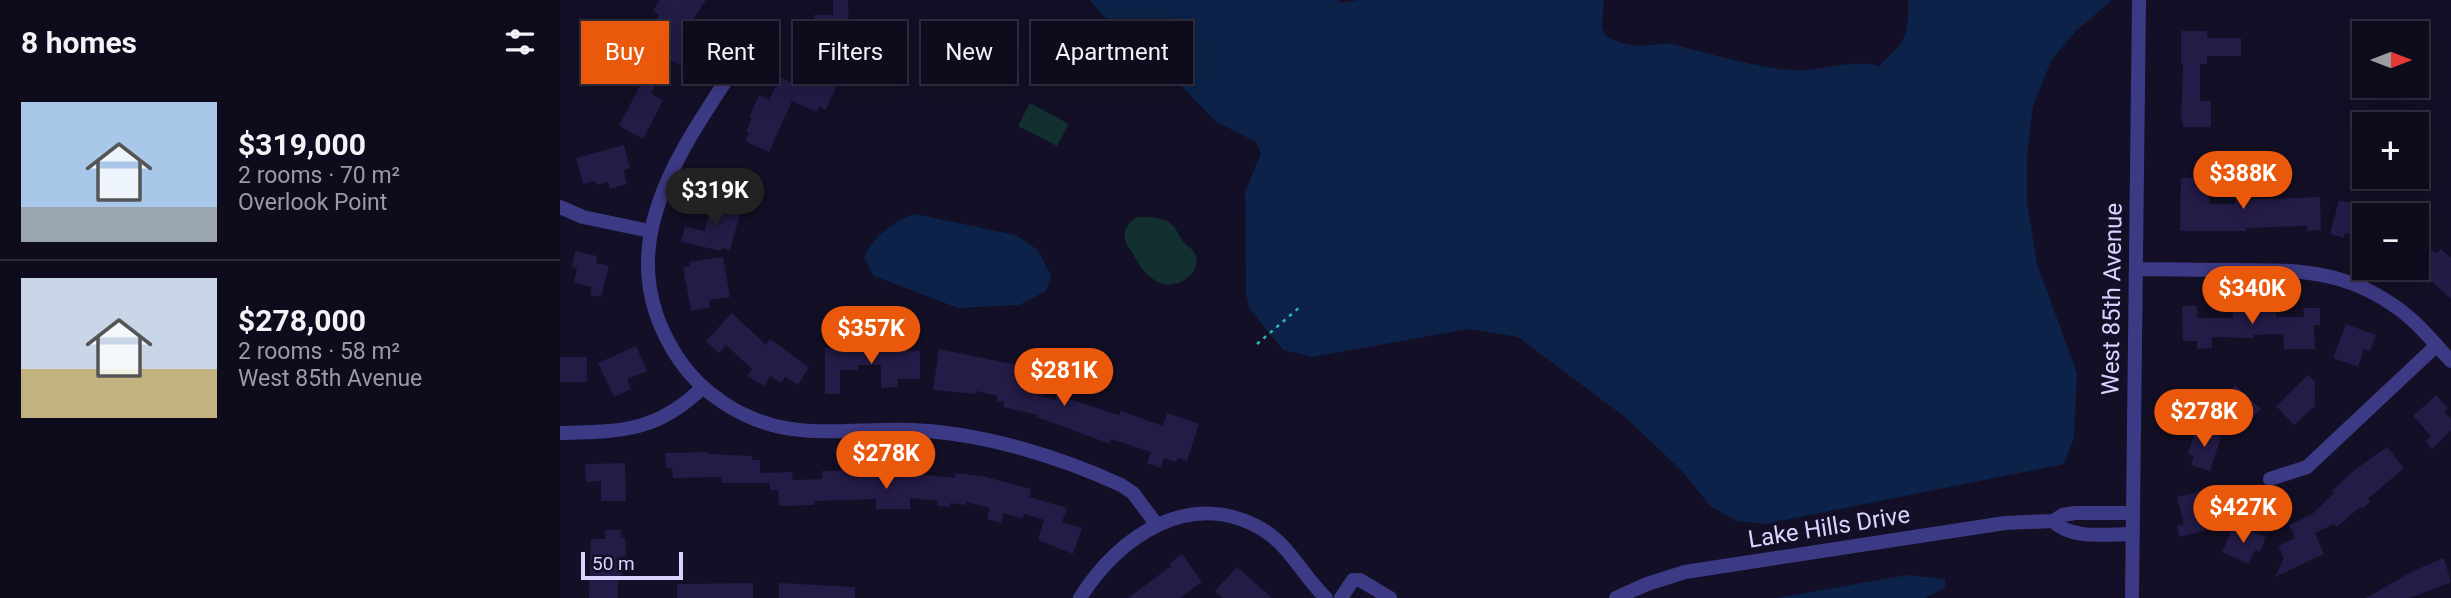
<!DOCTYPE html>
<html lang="en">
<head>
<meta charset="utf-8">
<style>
	:root { --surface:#0e0b1c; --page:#1c1929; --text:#f1f3f6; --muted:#9b9ba3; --line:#2e2b3b; --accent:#ea580c }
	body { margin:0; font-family:Roboto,sans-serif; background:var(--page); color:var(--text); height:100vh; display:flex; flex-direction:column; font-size:26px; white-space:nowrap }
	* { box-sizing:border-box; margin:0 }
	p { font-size:23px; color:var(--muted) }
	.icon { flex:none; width:38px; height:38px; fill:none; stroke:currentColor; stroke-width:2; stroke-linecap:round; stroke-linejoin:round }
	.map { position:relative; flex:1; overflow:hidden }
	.drawer { display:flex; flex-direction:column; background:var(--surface); width:560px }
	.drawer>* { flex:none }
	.top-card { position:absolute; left:21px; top:21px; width:665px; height:63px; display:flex; gap:14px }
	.needle { width:46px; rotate:90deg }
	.fabs { position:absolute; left:1792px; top:21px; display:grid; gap:14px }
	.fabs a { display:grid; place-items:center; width:77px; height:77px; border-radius:0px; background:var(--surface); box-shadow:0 7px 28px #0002,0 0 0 2px var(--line); font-size:35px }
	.scale { position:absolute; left:21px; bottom:18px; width:102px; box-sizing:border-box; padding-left:7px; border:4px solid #d9d4ff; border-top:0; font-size:19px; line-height:24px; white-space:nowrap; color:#d9d4ff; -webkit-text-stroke:5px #130f26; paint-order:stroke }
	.price { position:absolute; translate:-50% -60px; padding:0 16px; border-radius:24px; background:var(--accent); color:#fff; font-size:23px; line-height:46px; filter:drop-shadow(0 2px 4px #0008) }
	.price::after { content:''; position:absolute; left:50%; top:42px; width:21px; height:16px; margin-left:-10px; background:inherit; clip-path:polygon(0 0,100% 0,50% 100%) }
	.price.current { background:#222; color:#fff }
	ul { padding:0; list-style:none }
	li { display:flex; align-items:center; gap:21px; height:175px; padding:0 21px }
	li+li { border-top:2px solid var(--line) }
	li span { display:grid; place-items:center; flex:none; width:196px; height:140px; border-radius:0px; color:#555 }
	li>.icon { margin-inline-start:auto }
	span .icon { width:84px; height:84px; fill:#fffc; stroke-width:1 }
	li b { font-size:30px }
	h2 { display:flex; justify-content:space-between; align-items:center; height:84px; padding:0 21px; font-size:30px }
	.pill { padding:0 24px; border-radius:0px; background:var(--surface); box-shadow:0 7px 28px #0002,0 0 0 2px var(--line); font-size:24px; line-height:63px }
	.pill.current { background:var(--accent); color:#fff }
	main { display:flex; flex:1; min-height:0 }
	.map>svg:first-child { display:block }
	.green { fill:#12302f }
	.water { fill:#0c2248 }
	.building { fill:#241b47 }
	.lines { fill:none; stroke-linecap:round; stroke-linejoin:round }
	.path { stroke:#2fb8b0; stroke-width:2.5; stroke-dasharray:3.5 5; stroke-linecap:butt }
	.minor { stroke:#3d3a85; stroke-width:14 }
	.labels { text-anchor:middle; stroke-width:6; stroke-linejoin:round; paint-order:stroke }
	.street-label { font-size:24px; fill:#d9d4ff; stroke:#130f26 }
</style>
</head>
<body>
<main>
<section class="drawer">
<h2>8 homes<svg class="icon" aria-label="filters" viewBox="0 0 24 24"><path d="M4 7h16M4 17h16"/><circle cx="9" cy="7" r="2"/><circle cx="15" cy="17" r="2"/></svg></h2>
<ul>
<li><span style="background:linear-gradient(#a9c7e8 75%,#9aa5b1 0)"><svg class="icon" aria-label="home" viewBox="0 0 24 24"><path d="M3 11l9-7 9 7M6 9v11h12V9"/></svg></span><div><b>$319,000</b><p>2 rooms · 70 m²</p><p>Overlook Point</p></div></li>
<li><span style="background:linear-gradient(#c9d6e8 65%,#c2b280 0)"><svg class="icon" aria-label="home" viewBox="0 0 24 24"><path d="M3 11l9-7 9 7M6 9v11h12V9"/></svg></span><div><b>$278,000</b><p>2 rooms · 58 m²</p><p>West 85th Avenue</p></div></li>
</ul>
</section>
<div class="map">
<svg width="1891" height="598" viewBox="0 0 1891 598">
	<rect width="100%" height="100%" fill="#130f26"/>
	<!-- green -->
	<path class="green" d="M470,103l39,21 -12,22 -39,-20z
		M578,217c11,0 22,0 32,6 6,4 8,11 12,17 3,5 8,7 11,11 8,10 2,22 -7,28 -25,16 -43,-5 -54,-27 -3,-4 -7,-9 -7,-14 -2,-9 5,-18 13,-21z"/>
	<!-- water -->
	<path class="water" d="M530,0h249l3,3 16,-3h246l-2,25 3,11c16,8 28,11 46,9 7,-1 14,-2 21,-1 40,10 80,23 122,26 27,2 59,-12 85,-4 6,-7 14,-13 20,-20 9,-11 10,-32 9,-46h204l-38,33 -23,28 -18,45 -6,49v48l10,61 40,109 -3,64 -10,27 -298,60 -30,-3 -26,-15 -27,-34 -58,-55 -107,-80 -49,-8 -157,28 -29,-7 -34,-42 -3,-14 -1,-102 16,-38 -5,-12 -41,-21 -71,-74 -42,-32z
		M355,214l101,21 22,15 13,26 -5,15 -27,14 -61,3 -84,-32 -10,-18c8,-20 30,-38 51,-44z
		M1347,575l38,4v8l-19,11h-150z"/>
	<!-- building -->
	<path class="building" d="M100,0h46l-12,18 15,11 -15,22 6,4 -9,16 -22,-12 -18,35 12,6 -20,39 -24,-13 27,-52 -15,-8 28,-51 -6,-5z
		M273,0h15l2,54 -32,1v-23h-3l-1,-17h19z
		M1621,31h26v7h34v18h-34v8h-7v37h11v26h-28v-6h-2l2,-57h-2z
		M253,63l28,13 -15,34 -7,-4 -3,6 -24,-11 -23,51 -24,-11 4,-8 -3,-1 6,-14 -3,-1 10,-22 10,5 11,-23 22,10z
		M64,145l6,23 -6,2 3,14 -17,5 -2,-7 -12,3 -1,-4 -12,3 -7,-26z
		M1649,177v27h26v-4l85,-3 1,33 -14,1v-5l-61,2v3h-66l1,-53z
		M152,200l18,3 -1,4 12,3 -11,40 -9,-2 1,3 -41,-9 4,-15 20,4z
		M1779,200l12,3 -1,5 14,3v27l-19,-5 -1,5 -14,-4z
		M1857,242l20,11 4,-4 10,9v41l-34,-31z
		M15,251l22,5 -1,7 13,3 -8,31 -11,-2 2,-8 -18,-4 3,-15 -5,-1z
		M163,257l7,40 -21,3 1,7 -19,4 -8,-44 7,-1 -1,-4z
		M1716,305v12h28l-1,-9h17v17h-6l1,24h-31l-1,-15 -30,1 1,3 -42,-1v11l-15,1v-8h-14l-1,-35h15v12h36v-12z
		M172,313l34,32 4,-6 39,28 -11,18 -13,-8 -4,6 -11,-7 -6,10 -17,-10 5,-7 -26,-24 -7,8 -13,-12z
		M1786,324l30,11 -6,16 -6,-2 -6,18 -25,-9z
		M76,346l11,25 -20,8 4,10 -17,8 -16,-34z
		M265,348h33v3h62v28h-22v8l-17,1v-23h-23v5h-18v24h-15z
		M379,349l88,18 -4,20 8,2 -1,4 25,7 1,-5 63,20 2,-4 42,15 4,-13 32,11 -12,37 -9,-3 -2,4 -12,-4 -3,10 -14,-5 4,-11 -40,-13 -1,5 -73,-27 1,-2 -35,-8 1,-5 -7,-1v-5l-21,-5 -1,3 -42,-4z
		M0,357h27v25h-27z
		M1748,375l7,7v24l-21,19 -18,-19z
		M1675,385l26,24 -12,13 -5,-5 -14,16 -26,-24 9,-9 5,4z
		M1876,395l12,13 -4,4 7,7v12l-19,18 -7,-8 6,-5 -18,-20z
		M1636,429l25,8 -11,34 -19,-6 3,-9 -6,-2z
		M1827,447l17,21 -36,31 2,3 -8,7 -2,-2 -23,20 -3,-3 -19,9 9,21 -49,23 9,-19 -6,-12 17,-8 -6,-13 22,-10 23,-22 -2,-2 21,-20z
		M148,452v2l44,2v4h8v13l32,-1 1,8 29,-1v-8l43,-1v5h28v-4l25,-1v4l37,4v-5l31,4 45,12 -2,8 38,11 -5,14 20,6 -9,26 -35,-14 6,-20 -20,-6 -1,5 -19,-6 -3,10 -14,-4 3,-11 -24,-6v3l-16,-2v4l-13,-1 1,-5 -28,-3v11h-34v-10l-62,2v4l-35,1 -1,-16h-8v-7h-48v-6l-49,1 -1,-10h-6l-1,-15z
		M65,463l1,38h-25v-20l-15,1 -1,-18z
		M1655,488l4,17h-3l5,22 -42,10 -2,-11 7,-1 -7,-28z
		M1673,527l11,5 2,-3 20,8 -6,15 -5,-2 -6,14 -27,-12z
		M45,530h16v8h4l1,18h-4v19l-4,1v22h-29l2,-59h14z
		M622,554l20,28 -22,16h-52l43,-32 -2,-2z
		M1884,558l7,24 -41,16h-44l47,-27z
		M677,567l18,16 17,15h-49l-8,-7z
		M193,583v15h-76v-14z
		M219,583l76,4v11h-76z"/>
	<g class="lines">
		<!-- path -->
		<path class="path" d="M697,344l44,-38"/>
		<!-- minor -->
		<path class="minor" d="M203,28c-22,28 -41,58 -60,88 -51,80 -82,159 -23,245 23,33 60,57 100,66 42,9 89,1 132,3 70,3 146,26 209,55l12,8 24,32
			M0,207l23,10 67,14
			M1576,269c32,0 64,1 97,1 59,0 109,-1 160,35 23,15 39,36 58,56
			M0,433c61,-2 96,0 143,-46
			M1710,479l37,-12 130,-122
			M1493,521c18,19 54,13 79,13
			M520,598c39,-63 113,-112 185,-67 25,16 39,46 61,67
			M781,598l12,-18h7l30,18
			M1056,598l31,-14 38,-12 320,-49 48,-2 10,-6 12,-2h57
			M1572,598l7,-598"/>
	</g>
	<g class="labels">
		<!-- street labels -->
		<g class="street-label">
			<text transform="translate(1552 299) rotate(-89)" y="8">West 85th Avenue</text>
			<text transform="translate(1269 527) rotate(-9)" y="8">Lake Hills Drive</text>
		</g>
	</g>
</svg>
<div class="fabs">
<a><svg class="needle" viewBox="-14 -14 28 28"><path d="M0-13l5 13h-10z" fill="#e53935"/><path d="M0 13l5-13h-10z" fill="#9b9ba3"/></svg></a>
<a>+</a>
<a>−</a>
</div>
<div class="scale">50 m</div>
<b class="price" style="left:1683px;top:211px">$388K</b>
<b class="price current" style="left:155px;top:228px">$319K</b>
<b class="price" style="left:1692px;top:326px">$340K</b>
<b class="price" style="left:311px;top:366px">$357K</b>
<b class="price" style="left:504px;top:408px">$281K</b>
<b class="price" style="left:1644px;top:449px">$278K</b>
<b class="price" style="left:326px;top:491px">$278K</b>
<b class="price" style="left:1683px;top:545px">$427K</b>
<div class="top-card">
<a class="pill current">Buy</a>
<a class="pill">Rent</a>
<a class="pill">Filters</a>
<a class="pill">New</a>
<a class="pill">Apartment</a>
</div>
</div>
</main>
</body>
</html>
